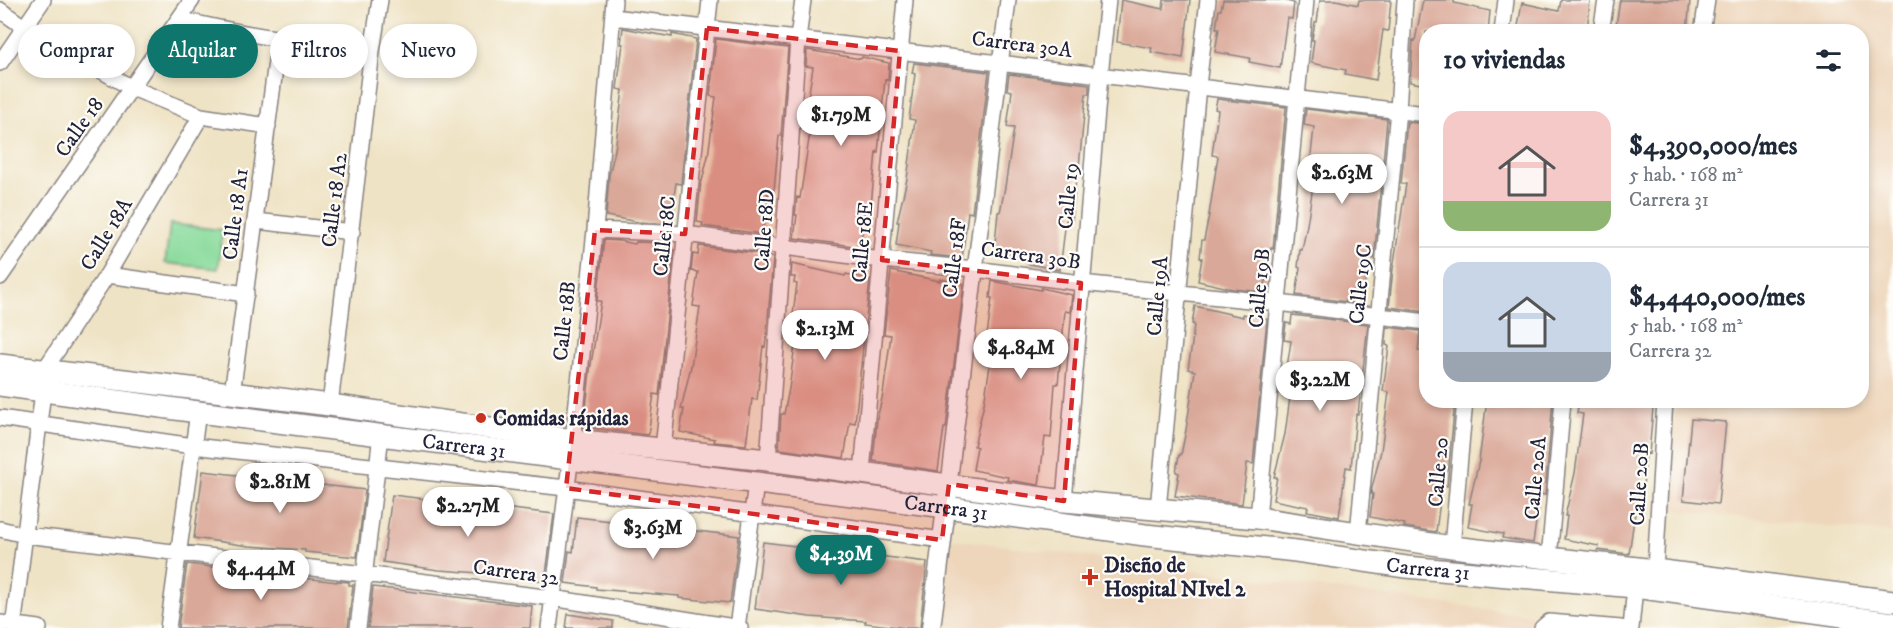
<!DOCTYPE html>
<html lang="es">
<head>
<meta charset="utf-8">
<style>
	:root { --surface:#fff; --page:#f2f2f3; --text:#1f2937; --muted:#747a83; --line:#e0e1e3; --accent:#0f766e }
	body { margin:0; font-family:"IM FELL DW Pica",serif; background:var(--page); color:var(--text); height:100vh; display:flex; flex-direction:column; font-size:22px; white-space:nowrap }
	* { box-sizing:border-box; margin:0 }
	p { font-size:20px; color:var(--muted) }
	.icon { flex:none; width:33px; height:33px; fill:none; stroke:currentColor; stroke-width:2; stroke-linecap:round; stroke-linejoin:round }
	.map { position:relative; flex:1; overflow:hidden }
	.details { position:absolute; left:1419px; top:24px; width:450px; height:384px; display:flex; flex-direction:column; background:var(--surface); border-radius:24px; box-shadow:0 3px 9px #0003 }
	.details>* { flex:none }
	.top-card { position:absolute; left:18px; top:24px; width:570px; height:54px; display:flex; gap:12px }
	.price { position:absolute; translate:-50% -51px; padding:0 14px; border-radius:21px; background:#fff; color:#222; font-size:20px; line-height:39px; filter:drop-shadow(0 2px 3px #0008) }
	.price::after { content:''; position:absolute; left:50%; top:36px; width:18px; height:14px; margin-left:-9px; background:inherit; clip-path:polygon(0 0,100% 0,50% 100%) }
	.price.on { background:var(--accent); color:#fff }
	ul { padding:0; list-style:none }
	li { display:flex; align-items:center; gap:18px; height:150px; padding:0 24px }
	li+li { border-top:2px solid var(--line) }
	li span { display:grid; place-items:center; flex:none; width:168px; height:120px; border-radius:18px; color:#555 }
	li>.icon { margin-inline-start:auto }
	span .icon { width:72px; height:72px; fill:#fffc; stroke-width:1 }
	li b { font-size:26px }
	h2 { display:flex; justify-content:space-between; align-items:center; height:72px; padding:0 24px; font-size:26px }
	.tag { padding:0 21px; border-radius:27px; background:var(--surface); box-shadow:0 3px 9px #0003; font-size:21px; line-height:54px }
	.tag.on { background:var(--accent); color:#fff }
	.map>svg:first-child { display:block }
	.built { fill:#eed6bb }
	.green { fill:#88da9b; stroke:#557e6b; stroke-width:1.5 }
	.building { fill:#daa898 }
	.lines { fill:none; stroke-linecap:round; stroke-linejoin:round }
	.minor-casing { stroke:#888280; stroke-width:18 }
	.tertiary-casing { stroke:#888280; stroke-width:21 }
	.secondary-casing { stroke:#888280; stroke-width:24 }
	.minor { stroke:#fff; stroke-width:15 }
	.tertiary { stroke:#fff; stroke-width:18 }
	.secondary { stroke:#fff; stroke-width:21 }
	.marked { fill:#d62828; fill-opacity:0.2; stroke:#d62828; stroke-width:4.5; stroke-dasharray:12 8; stroke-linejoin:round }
	.poi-dot { fill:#c8321e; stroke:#fdfcf7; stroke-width:2 }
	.labels { text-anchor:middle; stroke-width:4.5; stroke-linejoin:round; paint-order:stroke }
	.street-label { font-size:21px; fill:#22223b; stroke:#fdfcf7 }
	.poi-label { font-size:21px; font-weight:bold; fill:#22223b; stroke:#fdfcf7; text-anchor:start }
</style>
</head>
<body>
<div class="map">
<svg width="1893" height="628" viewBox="0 0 1893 628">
	<rect width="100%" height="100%" fill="#fdfcf7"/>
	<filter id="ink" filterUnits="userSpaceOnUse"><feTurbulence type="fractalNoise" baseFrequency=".0167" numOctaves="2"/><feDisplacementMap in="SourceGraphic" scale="12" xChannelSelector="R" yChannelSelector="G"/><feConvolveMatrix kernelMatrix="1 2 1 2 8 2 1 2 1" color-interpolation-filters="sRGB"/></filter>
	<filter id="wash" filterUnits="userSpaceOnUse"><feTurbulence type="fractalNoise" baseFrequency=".008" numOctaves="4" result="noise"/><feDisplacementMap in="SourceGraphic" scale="24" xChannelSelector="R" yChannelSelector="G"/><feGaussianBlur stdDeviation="1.35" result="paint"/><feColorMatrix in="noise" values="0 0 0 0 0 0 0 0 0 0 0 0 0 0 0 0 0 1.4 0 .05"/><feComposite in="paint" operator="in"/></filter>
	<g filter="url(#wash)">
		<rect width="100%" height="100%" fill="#efe3c5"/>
		<!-- built -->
		<path class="built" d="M1716,0h177v533l-228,-24 11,-108 186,-1v-368l-149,-1z
			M946,538l585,77 -2,13h-592z"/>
		<!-- green -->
		<path class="green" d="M170,224l53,6 -5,39 -53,-6z"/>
		<g id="blocks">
			<!-- building -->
			<path class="building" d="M1121,0l42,9 1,-9h26l-7,58 -32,-6 1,-4 -35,-6z
				M1223,0h60l11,3 -2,16 -5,-1 -7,50 -31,-6 1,-4 -35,-6 4,-24h-3l3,-18h2z
				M1320,0h16l22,5 1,-5h32l-3,31 -5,-1 -7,50 -31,-6 1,-4 -35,-7 3,-23h-2l3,-18h2z
				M1423,0h31v3l36,8 -2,21h-62v53l-16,-3 3,-42 2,1z
				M1561,0h29l-3,32h-70l5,-29 37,8z
				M1620,0h70l-3,32h-72z
				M623,28l49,9v-3l24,5 -15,145 -5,-1 -6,41 -32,-2 -32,-6 3,-41 6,-25 8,-60 -6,-1 6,-45h-2z
				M716,39l72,9 -7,88h-2l-5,54 -5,-1 -7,45 -60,-8 1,-3 -6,-1 4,-41h1l6,-25 8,-59 -6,-1z
				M807,50l54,9 1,-2 27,6 -1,17 -3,-1 -7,74 -2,-1 -5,54h-5l-6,41 -66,-9 3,-23h-2l1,-8 1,-10 3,1 4,-26 9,-59 -7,-1 7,-45 -7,-1z
				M914,63l75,9 -17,141 -4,-1 -6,46 -32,-3 1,-3 -35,-7 3,-23h-2l10,-43 8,-59 -6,-1 6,-45 -3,-1z
				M1009,74l80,10v10h-3l-7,73h-2l-5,54 -6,-1 -6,50 -31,-6v-5l-35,-6 4,-41h2l5,-25 9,-59 -7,-1 5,-36 -5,-1z
				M1217,99l69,8 -13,142 -2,-1 -7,44 -31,-3 -35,-8 4,-23h-2l2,-18h2l5,-25 9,-59 -6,-1 6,-45 -3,-1z
				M1306,109l81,10 -13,140 -6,-1 -6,46 -66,-9 4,-27 -2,-1 2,-17h2l5,-25 9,-59 -6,-2 4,-37 -10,-2z
				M1407,122l19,2v188l-37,-5 4,-38 13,-85h-5z
				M604,240l16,1 15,3 1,-2 32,1v6l6,1 -15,145 -5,-1 -6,41 -64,-8 6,-56 11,-70h-4z
				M699,246l70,9 1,2 3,1 -6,72 -2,17 -2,-1 -6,54 -5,-1 -6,46 -32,-3 1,-3 -35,-7 4,-23h-3l10,-43 9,-59 -7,-1 5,-34 -7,-1 2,-17 5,1z
				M792,264l53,12 1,-2 24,5 -15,144 -5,-1 -6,36 -65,-9 2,-35h3l5,-25 8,-59 -6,-1 6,-45 -3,-1 1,-6h-4z
				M891,271l49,10v-2l24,5 -18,144h-2l-6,43 -65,-10 4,-42 6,-25 8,-59 -7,-1z
				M992,281l49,9v-2l31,7 -2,17 -5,-1 -7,73h-3l-4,54 -6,-1 -6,48 -32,-5 1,-3 -35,-7 4,-23 -3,-1 10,-42 9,-59 -7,-2 6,-45h-2z
				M1195,306l48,11v-3l24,5 -14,145 -6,-1 -5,41 -67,-8 4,-23 -3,-1 3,-17h2l5,-25 9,-59 -7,-2 4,-25 2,-20h-2z
				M1292,315l76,9 -10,90h-2l-5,54 -5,-1 -7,50 -32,-6 1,-4 -35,-7 4,-23h-3l11,-43 8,-59 -7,-1 5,-33 -7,-1 2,-17 5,1z
				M1387,327l33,4 -2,20 8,1v48h29l-8,86 -5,-1 -6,47 -32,-5 1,-3 -35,-7 3,-23h-2l1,-6 9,-37 8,-59 -6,-1 6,-45 -3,-1z
				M1487,400h66l-8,95 -5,-1 -7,49 -31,-5 1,-4 -35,-7 4,-23h-3l10,-43z
				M1579,400h27l16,4v-2l31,6 -4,46 -3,-1 -5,54 -5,-1 -7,48 -31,-4 1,-4 -35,-7 3,-23h-2l10,-43 8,-59 -6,-1z
				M1691,419l35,3 -8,82 -35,-4z
				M203,471l162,19 -8,67 -52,-5v-2l-56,-4 -55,-8z
				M392,495l162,19 -9,67 -51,-5v-2l-55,-4 -56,-8z
				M577,517l162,19 -9,67 -51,-5v-2l-83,-7v-2l-31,-4 4,-32 4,1z
				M763,542l164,20 -7,66h-13l-42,-5 1,-2 -56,-4 -55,-8z
				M187,564l150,18v-1l12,1v3h4l-5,43h-170z
				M373,587l159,19 -2,22h-162z
				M568,614l45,7v7h-47z"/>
		</g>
	</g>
	<g filter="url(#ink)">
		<use href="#blocks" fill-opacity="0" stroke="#888280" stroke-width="1.5"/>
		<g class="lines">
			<!-- minor casing -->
			<g class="minor-casing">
				<path id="minor" d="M0,10l24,17 108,61 69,28 67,10
					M613,17l813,97
					M179,19c63,16 128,24 193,32
					M1502,32l4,-32
					M1601,32l5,-32
					M1702,32l5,-32
					M0,63l43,-63
					M256,221l96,11
					M595,230l90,4 197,26 93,9 106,14 198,20 147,19
					M107,275l139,19
					M0,277l192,-277
					M43,372l64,-97 94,-159
					M232,394l47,-355
					M330,405l42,-354 8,-51
					M0,418l193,28 373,42 376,52
					M663,449l47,-449
					M768,460l30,-421 5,-39
					M862,472l43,-472
					M949,484l59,-484
					M1064,501l36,-426 8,-75
					M1158,509l40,-423 10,-86
					M1258,518l48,-518
					M0,529l25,6 339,39 188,24 188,30
					M1358,533l40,-423 7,-110
					M1452,547l13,-147
					M1549,559l14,-159
					M1655,570l10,-170
					M0,623l39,5
					M13,628l30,-236
					M168,628l30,-216
					M358,628l23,-193
					M549,628l24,-188 22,-210 19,-230
					M737,628l19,-145
					M1542,628l7,-6 72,6
					M1631,628l5,-51"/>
			</g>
			<!-- tertiary casing -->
			<g class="tertiary-casing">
				<path id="tertiary" d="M931,628l18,-144"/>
			</g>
			<!-- secondary casing -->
			<g class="secondary-casing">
				<g id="secondary">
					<path d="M0,365l330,40 243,35 195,20 296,41 194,17 194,29 203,23 238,31"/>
					<path id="s1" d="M0,385l198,27 748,95 199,28 151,16 110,16 229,20 258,36"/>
				</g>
			</g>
			<!-- minor -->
			<use href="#minor" class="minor"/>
			<!-- tertiary -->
			<use href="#tertiary" class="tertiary"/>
			<!-- secondary -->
			<use href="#secondary" class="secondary"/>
		</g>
	</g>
	<!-- marked area -->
	<path class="marked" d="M707,28l193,23 -18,209 199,23 -17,218 -115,-17 -7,56 -376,-52 29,-258 90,4z"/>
	<!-- markers -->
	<g class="poi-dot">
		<circle cx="481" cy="418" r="6"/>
		<path d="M1087 568h6v6h6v6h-6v6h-6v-6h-6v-6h6z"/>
	</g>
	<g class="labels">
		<!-- street labels -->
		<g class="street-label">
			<text transform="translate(1022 44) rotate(7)" y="7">Carrera 30A</text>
			<text transform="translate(79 127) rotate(-55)" y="7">Calle 18</text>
			<text transform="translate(1068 196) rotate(-85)" y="7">Calle 19</text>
			<text transform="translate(334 200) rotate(-83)" y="7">Calle 18 A2</text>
			<text transform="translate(235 214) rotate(-83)" y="7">Calle 18 A1</text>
			<text transform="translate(764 230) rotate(-86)" y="7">Calle 18D</text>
			<text transform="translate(106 234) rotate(-59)" y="7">Calle 18A</text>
			<text transform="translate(664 236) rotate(-84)" y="7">Calle 18C</text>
			<text transform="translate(862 242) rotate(-85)" y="7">Calle 18E</text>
			<text transform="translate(1031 255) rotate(8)" y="7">Carrera 30B</text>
			<text transform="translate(954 258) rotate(-83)" y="7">Calle 18F</text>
			<text transform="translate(1360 284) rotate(-84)" y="7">Calle 19C</text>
			<text transform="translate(1259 288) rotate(-85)" y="7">Calle 19B</text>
			<text transform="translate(1157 296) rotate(-85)" y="7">Calle 19A</text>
			<text transform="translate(564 321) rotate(-84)" y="7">Calle 18B</text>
			<text dy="7" stroke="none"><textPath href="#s1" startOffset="468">Carrera 31</textPath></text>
			<text transform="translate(1438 472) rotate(-85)" y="7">Calle 20</text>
			<text transform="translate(1535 478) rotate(-85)" y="7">Calle 20A</text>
			<text transform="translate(1639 484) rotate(-87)" y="7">Calle 20B</text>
			<text dy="7" stroke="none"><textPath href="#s1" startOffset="954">Carrera 31</textPath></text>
			<text dy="7" stroke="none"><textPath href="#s1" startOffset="1440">Carrera 31</textPath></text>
			<text transform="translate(516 572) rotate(8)" y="7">Carrera 32</text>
		</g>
		<!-- poi labels -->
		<g class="poi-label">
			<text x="493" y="425">Comidas rápidas</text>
			<text x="1104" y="572">Diseño de<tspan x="1104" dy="24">Hospital NIvel 2</tspan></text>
		</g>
	</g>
</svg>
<b class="price" style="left:841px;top:147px">$1.79M</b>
<b class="price" style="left:1342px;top:205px">$2.63M</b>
<b class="price" style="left:825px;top:361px">$2.13M</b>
<b class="price" style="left:1021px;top:380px">$4.84M</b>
<b class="price" style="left:1320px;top:412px">$3.22M</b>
<b class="price" style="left:280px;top:514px">$2.81M</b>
<b class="price" style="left:468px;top:538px">$2.27M</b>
<b class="price" style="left:653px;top:560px">$3.63M</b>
<b class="price on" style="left:841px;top:586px">$4.39M</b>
<b class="price" style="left:261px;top:601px">$4.44M</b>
<div class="top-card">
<a class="tag">Comprar</a>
<a class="tag on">Alquilar</a>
<a class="tag">Filtros</a>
<a class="tag">Nuevo</a>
</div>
<section class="details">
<h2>10 viviendas<svg class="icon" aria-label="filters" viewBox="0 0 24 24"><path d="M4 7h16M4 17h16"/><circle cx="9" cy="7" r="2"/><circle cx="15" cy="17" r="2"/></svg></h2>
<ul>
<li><span style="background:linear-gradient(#f6c9c9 75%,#8fb573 0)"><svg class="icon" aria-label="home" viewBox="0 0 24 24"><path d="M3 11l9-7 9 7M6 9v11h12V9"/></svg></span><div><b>$4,390,000/mes</b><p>5 hab. · 168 m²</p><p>Carrera 31</p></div></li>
<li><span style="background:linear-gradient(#c9d6e8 75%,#9aa5b1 0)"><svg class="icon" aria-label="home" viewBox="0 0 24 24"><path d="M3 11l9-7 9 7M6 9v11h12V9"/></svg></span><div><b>$4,440,000/mes</b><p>5 hab. · 168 m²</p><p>Carrera 32</p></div></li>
</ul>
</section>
</div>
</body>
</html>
